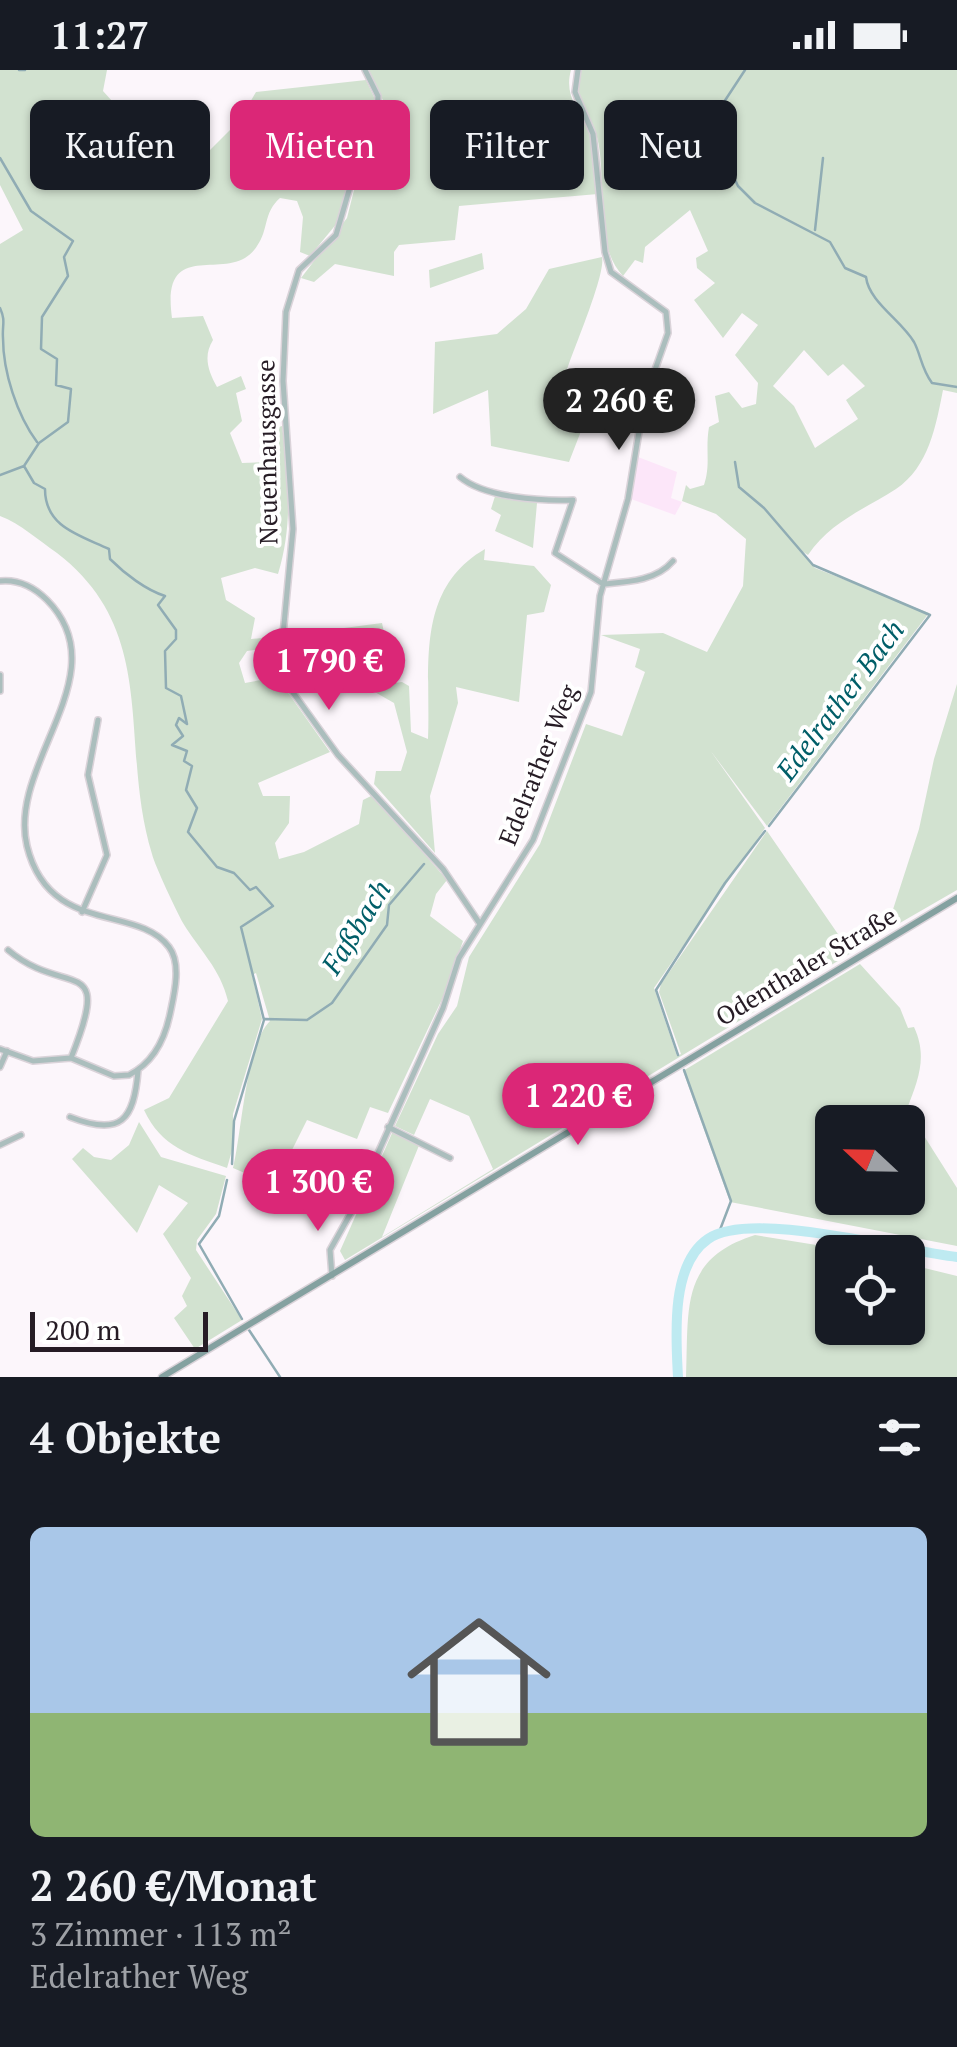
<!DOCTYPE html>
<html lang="de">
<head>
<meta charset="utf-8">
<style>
	:root { --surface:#171b24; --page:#242831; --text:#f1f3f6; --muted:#9ea1a6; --accent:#db2777 }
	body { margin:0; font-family:"PT Serif",serif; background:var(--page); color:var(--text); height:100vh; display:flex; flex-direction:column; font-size:38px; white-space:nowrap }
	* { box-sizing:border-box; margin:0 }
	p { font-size:32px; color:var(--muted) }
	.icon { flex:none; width:55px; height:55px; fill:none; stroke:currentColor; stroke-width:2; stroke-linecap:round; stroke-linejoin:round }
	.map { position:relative; height:1307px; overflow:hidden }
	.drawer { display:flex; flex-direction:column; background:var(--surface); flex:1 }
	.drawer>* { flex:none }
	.top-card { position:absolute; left:30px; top:30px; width:898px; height:90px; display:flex; gap:20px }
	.needle { width:65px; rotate:292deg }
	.controls { position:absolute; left:815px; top:1035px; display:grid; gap:20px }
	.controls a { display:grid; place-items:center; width:110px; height:110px; border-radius:15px; background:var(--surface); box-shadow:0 2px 8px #0004; font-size:50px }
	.scale { position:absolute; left:30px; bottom:25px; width:178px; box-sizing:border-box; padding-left:10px; border:5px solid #261c25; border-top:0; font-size:28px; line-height:35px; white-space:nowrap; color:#261c25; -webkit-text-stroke:8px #fff; paint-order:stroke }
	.price { position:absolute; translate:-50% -85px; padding:0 22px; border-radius:35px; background:var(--accent); color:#fff; font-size:32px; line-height:65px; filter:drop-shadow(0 2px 5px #0008) }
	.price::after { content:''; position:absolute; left:50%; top:60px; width:30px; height:22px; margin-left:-15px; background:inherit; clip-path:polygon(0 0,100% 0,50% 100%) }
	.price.on { background:#222; color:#fff }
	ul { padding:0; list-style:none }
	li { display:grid; align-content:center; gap:20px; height:530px; padding:0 30px }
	li span { display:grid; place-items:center; height:310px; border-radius:15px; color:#555 }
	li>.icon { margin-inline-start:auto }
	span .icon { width:180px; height:180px; fill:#fffc; stroke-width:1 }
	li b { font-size:42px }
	h2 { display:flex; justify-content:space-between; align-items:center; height:120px; padding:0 30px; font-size:42px }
	.pill { padding:0 35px; border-radius:15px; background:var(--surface); box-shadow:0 2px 8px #0004; font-size:35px; line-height:90px }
	.pill.on { background:var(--accent); color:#fff }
	.status { display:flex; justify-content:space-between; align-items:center; height:70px; padding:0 50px; background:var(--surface); direction:ltr }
	.status svg { height:28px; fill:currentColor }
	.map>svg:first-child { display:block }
	.built { fill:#fce6f9 }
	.green { fill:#d2e2d0; fill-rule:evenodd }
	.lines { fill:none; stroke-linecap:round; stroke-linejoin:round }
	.stream { stroke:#90acb4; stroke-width:2.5 }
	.river { stroke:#beeaf1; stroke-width:10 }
	.street-casing { stroke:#dad3d9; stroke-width:8 }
	.secondary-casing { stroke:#dad3d9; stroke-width:9 }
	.street { stroke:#abbebd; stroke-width:5 }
	.secondary { stroke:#84a1a0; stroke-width:6 }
	.labels { text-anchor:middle; stroke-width:8; stroke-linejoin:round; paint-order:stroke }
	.street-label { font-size:25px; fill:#261c25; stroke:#fff }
	.water-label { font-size:28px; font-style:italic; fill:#005e68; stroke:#fff }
</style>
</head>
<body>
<div class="status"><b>11:27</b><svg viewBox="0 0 49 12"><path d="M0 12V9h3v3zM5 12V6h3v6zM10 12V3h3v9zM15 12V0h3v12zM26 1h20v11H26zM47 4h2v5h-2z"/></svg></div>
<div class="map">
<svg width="957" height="1307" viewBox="0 0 957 1307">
	<rect width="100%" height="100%" fill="#fcf6fb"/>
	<!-- built -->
	<path class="built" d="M638,387l39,15 -6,26 11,4 -7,13 -44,-16z"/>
	<!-- green -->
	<path class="green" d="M0,0h107l-4,21 19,21 83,43 34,-34 17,-29 110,-12 9,19 2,22 -5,16 -21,38 -13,47 -28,34 -10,-4 3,-35 -6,-16 -17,-3c-17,15 -11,31 -23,48 -26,42 -97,-14 -85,72l31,-2 10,24c-10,16 -5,31 4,47l24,-11 5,13 -10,4 6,28 -12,12 12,30 26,-1 -1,-31 15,-5c7,51 11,99 -4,148l-23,-6 -34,10 5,22 29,18 -4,21 24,-2 -1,10 -27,4 -8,12 6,20 32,-6 53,75 -72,31 5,13h27l-1,27 -14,20 4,16 25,-7 55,-28 4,-24 10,-5 74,85 -11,14 -6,22 33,25 -19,54 -56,118 -18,-6 -13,32 -50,-19 -15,30 14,8 -9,16 -14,-7 -10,18 -40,-17c9,-36 13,-124 37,-147l-14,-48 -4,2 10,44 -29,95v33l-6,21c-37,-13 -66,-21 -83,-58l25,-12 59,-97c-8,-33 -28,-50 -45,-78 -6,-11 -28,-57 -31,-69 -34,-111 9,-221 -95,-301 -19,-13 -36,-29 -57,-37v-272l23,-14 -23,-45z
		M369,0h202c-7,25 7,39 17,60 8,18 7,45 10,64l-139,12 -4,34 -56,5 -5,7v24l-59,-12 -21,18 -13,-4 46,-60 9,-36 25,-51 5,-24z
		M580,0h377v323l-14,-3c-7,35 -14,77 -47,99 -31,20 -66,33 -88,66l-8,-5 15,18 114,45 -162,213 -57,-76 55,78 -111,160 23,68 4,-2 -22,-62 2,-8 106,-153 84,122 -506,307 -5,-9 53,-120 27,12 -38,94 111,-68 -24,-53 -39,-17 -16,36 -19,-9 43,-92 19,-28 12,-49 71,-113 46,-120 36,12 23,-64 -10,-5 5,-18 -39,-14 62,-2 44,19 36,-66 3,-47 -30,-25 -34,-13 4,-16 4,4 14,-4c7,-21 1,-35 5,-58l10,-5 -4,-26 14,-4 13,16 14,-4 2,-21 -23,-28 23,-30 -16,-12 -19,25 -29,-38 21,-17 -18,-15 -1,-10 12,-7 -18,-41 -45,37 -2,16 -8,-3 -12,16c-31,-32 -15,-98 -26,-139 -6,-25 -26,-41 -17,-67zM804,280l24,26 15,-12 22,22 -19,14 12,19 -43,29 -21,-42 -21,-20z
		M482,183l2,16 -54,19 -1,-18z
		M602,187c4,18 -30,95 -37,119l18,50 -14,36 -78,-16 -3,-56 -55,24 2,-72 62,-8 29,-25 23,-40z
		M496,423l41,10 -4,45 -38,-17 6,-16 -10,-6z
		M485,479l-1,11 50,6 17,19 -7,27 -17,3 -8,87 -63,-15 2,16 -28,93 5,57 -61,-69 2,-13h25l6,-19 -13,-49 -28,-16 36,-5 7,4 2,46 17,7c3,-71 -14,-149 57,-190z
		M382,553l9,40 -103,12 -5,-39z
		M957,614v206l-71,41 33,-102 15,-70z
		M860,894l40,44 8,20 6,-1c14,30 4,53 -7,82l50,79v58l-227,-44 -47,-131zM832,1052h76v76h-76z
		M139,1052l22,35 65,19 -10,38 -19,26 -1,10 46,70 -47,29 -21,-31 13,-12 -5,-10 9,-18 -28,-44 25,-31 -29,-18 -22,48 -65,-74 11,-11 11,9 17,3 18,-15z
		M755,1165l105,17h-28v76h76v-64l49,12v101h-271c3,-68 -7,-118 69,-142z"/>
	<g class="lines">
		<!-- stream -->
		<path class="stream" d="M19,0h6
			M628,32l37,32 60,25 13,27 17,17 75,39 15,26 21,9c3,25 35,43 48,65 7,13 7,26 18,41l25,4
			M726,86l-2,-54 21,-32
			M0,88l31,53 42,30 -9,16 4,19 -26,41 -1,32 16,10 -1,26 15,4 -3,33 -29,21 -15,23 10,17 11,6c0,38 34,46 64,60l1,10c15,15 36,31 55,37l-7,9 18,25v9l-11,12 1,37 15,8 6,28 -8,-6 -3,7 7,11 -11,9 15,6 -3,10 8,5 -6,24 11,18 -9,24 29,35 17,6 16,17 6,-3 17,19 -32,21 23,93 -30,101 -2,43
			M815,160l8,-72
			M0,238c6,13 2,17 3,30 0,34 14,77 34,104
			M735,392l4,25 25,21 49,57 117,50 -161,211
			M0,405l24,-9
			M265,949l42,1 25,-17 55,-78 2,-20 35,-41
			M678,985l-22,-65 69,-107 40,-52
			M684,1000l47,131 -13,34
			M227,1110l-8,36 -20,28 43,75
			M249,1260l31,47"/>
		<!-- river -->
		<path class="river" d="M678,1307c-2,-39 -8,-112 30,-138 43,-30 193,12 249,18"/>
		<!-- street casing -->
		<g class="street-casing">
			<path id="street" d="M365,0l13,26 -2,39 -26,52 -14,48 -37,35 -13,42 -3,69 10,148 -12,127 8,31 49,68 105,114 37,55
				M460,407c25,21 81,24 113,23l-18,53 48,31
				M0,511c19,-2 34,6 47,19 73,74 -40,163 -20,246 22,90 110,58 142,101 13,17 5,48 1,67 -5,24 -17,49 -41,61l-15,1 -43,-18 -38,3 -33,-12
				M603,514c25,-2 53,-3 70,-23
				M0,605v16
				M82,842l25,-57 -19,-80 10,-55
				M8,880c58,49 106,1 63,108
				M0,997l7,-16
				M70,1047c51,20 64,3 68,-46
				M388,1057l62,31
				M0,1075l21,-10
				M332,1206l-2,-26 22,-39 91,-203 16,-50 74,-118 58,-148 9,-96 28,-97 16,-98 24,-68 -2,-21 -55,-40 -6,-20 -12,-118 -18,-42 3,-22"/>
		</g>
		<!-- secondary casing -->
		<g class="secondary-casing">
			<path id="secondary" d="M162,1307l795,-479"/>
		</g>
		<!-- street -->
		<use href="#street" class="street"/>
		<!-- secondary -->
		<use href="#secondary" class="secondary"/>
	</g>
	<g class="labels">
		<!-- street labels -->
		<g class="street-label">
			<text transform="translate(267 382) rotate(-91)" y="9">Neuenhausgasse</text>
			<text transform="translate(538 695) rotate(-68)" y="9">Edelrather Weg</text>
			<text transform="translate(806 896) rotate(-31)" y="9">Odenthaler Straße</text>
		</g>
		<!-- water labels -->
		<g class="water-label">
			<text transform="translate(840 630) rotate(-53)" y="10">Edelrather Bach</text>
			<text transform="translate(356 857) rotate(-58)" y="10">Faßbach</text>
		</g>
	</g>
</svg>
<div class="controls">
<a><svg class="needle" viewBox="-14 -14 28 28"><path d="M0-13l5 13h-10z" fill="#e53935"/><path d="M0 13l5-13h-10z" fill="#9ea1a6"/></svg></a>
<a><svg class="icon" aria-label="locate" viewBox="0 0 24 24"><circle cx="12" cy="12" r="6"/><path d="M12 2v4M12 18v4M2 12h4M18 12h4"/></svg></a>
</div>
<div class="scale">200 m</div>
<b class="price on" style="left:619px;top:383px">2 260 €</b>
<b class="price" style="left:329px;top:643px">1 790 €</b>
<b class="price" style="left:578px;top:1078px">1 220 €</b>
<b class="price" style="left:318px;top:1164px">1 300 €</b>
<div class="top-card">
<a class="pill">Kaufen</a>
<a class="pill on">Mieten</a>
<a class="pill">Filter</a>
<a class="pill">Neu</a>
</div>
</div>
<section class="drawer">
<h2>4 Objekte<svg class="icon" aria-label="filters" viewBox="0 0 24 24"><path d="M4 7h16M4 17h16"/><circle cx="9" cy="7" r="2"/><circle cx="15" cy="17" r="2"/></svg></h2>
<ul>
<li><span style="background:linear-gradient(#a9c7e8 60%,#8fb573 0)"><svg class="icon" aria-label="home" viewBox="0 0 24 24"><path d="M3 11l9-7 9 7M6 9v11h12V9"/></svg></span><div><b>2 260 €/Monat</b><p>3 Zimmer · 113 m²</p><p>Edelrather Weg</p></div></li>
</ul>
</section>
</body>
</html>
